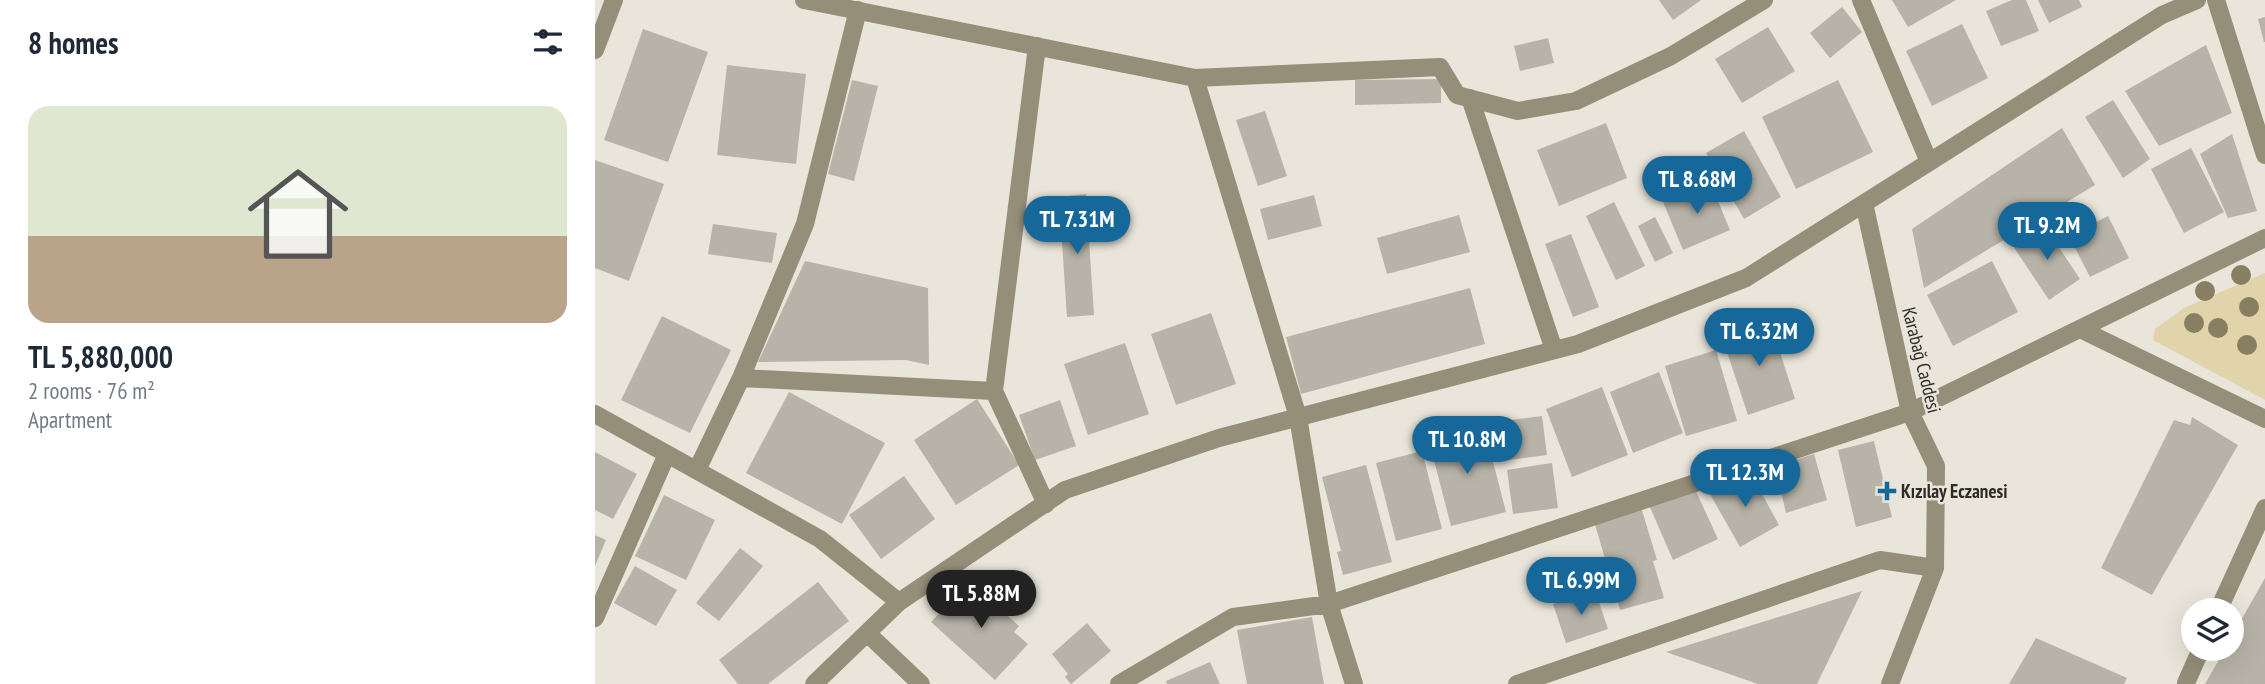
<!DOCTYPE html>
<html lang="en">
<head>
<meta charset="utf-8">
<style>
	:root { --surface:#fff; --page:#f2f2f3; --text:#1f2937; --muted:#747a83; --accent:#156899 }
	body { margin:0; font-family:"PT Sans Narrow",sans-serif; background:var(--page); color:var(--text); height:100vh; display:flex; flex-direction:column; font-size:26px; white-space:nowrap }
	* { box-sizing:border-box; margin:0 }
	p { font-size:23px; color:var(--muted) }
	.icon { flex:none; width:38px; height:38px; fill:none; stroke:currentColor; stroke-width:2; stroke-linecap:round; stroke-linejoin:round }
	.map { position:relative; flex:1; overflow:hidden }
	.drawer { display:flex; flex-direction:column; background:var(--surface); width:595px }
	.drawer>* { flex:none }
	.buttons { position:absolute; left:1586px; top:598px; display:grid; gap:14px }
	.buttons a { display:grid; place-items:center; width:63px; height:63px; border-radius:50%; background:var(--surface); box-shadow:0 7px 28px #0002; font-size:35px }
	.price { position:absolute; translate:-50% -60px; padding:0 16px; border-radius:24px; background:var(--accent); color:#fff; font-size:23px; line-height:46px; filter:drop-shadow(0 2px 4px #0008) }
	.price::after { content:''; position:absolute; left:50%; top:42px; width:21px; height:16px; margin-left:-10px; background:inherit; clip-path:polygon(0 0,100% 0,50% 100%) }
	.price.active { background:#222; color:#fff }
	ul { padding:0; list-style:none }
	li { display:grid; align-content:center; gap:14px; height:371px; padding:0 28px }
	li span { display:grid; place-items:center; height:217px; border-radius:21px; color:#555 }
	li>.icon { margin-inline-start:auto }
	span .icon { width:126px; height:126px; fill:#fffc; stroke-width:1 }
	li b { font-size:30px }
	h2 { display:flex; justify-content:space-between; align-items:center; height:84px; padding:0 28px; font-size:30px }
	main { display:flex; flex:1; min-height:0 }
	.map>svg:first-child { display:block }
	.green { fill:#e1d3aa }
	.building { fill:#b7b3a8 }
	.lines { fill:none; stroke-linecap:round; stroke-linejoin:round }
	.minor { stroke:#958e79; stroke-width:18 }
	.tree { fill:#887f62 }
	.poi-dot { fill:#156899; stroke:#e9e5da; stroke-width:2.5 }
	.labels { text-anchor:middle; stroke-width:5; stroke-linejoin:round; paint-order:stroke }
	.street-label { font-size:19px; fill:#2d2c27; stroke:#e9e5da }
	.poi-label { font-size:19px; font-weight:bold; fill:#2d2c27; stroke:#e9e5da; text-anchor:start }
</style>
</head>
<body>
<main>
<section class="drawer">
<h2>8 homes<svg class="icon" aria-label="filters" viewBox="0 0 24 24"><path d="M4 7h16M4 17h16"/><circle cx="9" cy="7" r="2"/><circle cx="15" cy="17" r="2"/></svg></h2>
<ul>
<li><span style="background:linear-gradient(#dfe7d0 60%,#b9a48a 0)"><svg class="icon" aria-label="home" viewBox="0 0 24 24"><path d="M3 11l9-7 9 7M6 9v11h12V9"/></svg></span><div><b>TL 5,880,000</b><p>2 rooms · 76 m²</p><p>Apartment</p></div></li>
</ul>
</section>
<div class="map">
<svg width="1670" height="684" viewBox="0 0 1670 684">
	<rect width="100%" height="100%" fill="#e9e5da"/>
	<!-- green -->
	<path class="green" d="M1670,273v127l-112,-60 2,-11 29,-21z"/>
	<!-- building -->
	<path class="building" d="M1064,0h42l-28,20z
		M1297,0h64l-48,27z
		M1417,0h14l13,31 -38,15 -15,-35z
		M1443,0h41l3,7 -33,16z
		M1247,7l20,25 -32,26 -20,-25z
		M1670,17v25h-1l-6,-23z
		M1367,24l26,54 -56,28 -26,-55z
		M1173,27l27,44 -53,32 -27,-44z
		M48,29l65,23 -40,110 -64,-22z
		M953,38l6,25 -34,8 -6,-25z
		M1611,45l26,68 -73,33 -34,-55z
		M132,65l79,9 -10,90 -79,-9z
		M846,79v24l-86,2v-25z
		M257,80l26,6 -24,95 -26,-7z
		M1243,80l35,72 -77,37 -34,-72z
		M1518,100l37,59 -27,19 -38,-61z
		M670,111l22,65 -29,10 -22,-66z
		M1011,123l21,55 -68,28 -22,-56z
		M1467,128l33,57 -171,103 -12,-59z
		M1149,131l37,66 -37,22 -38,-66z
		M1637,134l25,77 -29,7 -28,-64z
		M1596,148l33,64 -40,21 -33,-64z
		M0,160l69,24 -35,97 -34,-13z
		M1115,182l20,48 -47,20 -20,-48z
		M491,194l8,121 -27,2 -8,-120z
		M719,195l8,31 -54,14 -8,-31z
		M1019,202l31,64 -29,14 -30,-64z
		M864,215l11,37 -83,22 -10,-36z
		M1513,216l21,42 -39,19 -21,-41z
		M1060,217l18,36 -18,9 -17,-36z
		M118,224l64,9 -5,30 -64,-9z
		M1449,225l36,54 -31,21 -36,-54z
		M976,234l28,73 -26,10 -28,-73z
		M210,261l123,27 1,77 -23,-5 -148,2z
		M1397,261l26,51 -65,34 -26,-51z
		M875,288l15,56 -184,50 -15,-57z
		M616,313l25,71 -60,21 -25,-71z
		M67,316l69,34 -41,83 -69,-33z
		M1175,321l25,78 -47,16 -26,-78z
		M530,343l24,71 -61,21 -24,-71z
		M1121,350l21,71 -51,15 -21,-70z
		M1064,372l24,61 -50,20 -23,-61z
		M1007,387l26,68 -56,22 -26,-68z
		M194,392l96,51 -43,81 -96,-51z
		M382,399l42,66 -63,40 -42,-65z
		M465,400l16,46 -41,14 -16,-45z
		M947,416l5,39 -46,6 -5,-39z
		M1597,417l46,28 -86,150 -51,-27 73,-148 16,5z
		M889,427l22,85 -55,14 -22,-85z
		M1279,441l18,76 -36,10 -18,-77z
		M827,451l20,78 -46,12 -20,-78z
		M0,452l42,22 -24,45 -18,-9z
		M1219,454l13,46 -41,13 -11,-47z
		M957,463l6,45 -45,6 -6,-44z
		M771,465l26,97 -49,13 -6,-23 4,-1 -19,-74z
		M1155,472l29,53 -39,22 -30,-53z
		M309,476l31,43 -54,40 -32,-44z
		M1098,485l25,54 -45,21 -24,-55z
		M69,495l51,25 -29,60 -51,-24z
		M1046,507l16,53 -4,1 11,37 -44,12 -26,-89z
		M0,535l11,5 -11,26z
		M145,548l23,18 -44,55 -23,-18z
		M40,566l42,24 -21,36 -42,-23z
		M1670,578v106h-60l20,-35h6v-11z
		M374,581l50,45 -5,6 14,12 -33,36 -64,-58z
		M223,582l31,39 -81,63h-30l-19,-24z
		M1000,590l13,39 -42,14 -13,-39z
		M1267,591l-45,93h-59l-92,-32z
		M717,617l12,67h-77l-10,-54z
		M492,623l24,28 -40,33 -6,-7 3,-3 -16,-20z
		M1441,638l91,40 -3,6h-115z
		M615,662l10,22h-53l-1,-3z"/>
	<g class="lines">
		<!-- minor -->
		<path class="minor" d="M209,0l391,78 103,339 31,187 25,80
			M1266,0l68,162
			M1621,0l49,155
			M442,46l-43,345 52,113
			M0,50l19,-50
			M600,78l245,-11 17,28 61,16 58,-10 95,-45 93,-56
			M875,98l84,252
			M1269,203l46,209 26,54 -1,102 -45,116
			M1485,329l185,90
			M146,378l253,13
			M0,414l225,125 79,63
			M102,470l44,-92 64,-154 53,-214
			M1623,611l47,-103
			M0,618l72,-164
			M272,633l54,51
			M1591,683l15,-34
			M219,684l85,-82 166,-112 154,-52 359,-94 168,-66 416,-263 35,-15
			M524,684l114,-67 96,-13 581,-192 355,-174
			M922,684l363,-124 55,8"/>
	</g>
	<!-- trees -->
	<g class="tree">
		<circle cx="1646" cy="275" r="10"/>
		<circle cx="1610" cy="291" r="10"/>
		<circle cx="1654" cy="307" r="10"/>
		<circle cx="1599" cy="323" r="10"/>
		<circle cx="1623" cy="328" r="10"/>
		<circle cx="1652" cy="345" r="10"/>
	</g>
	<!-- markers -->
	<path class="poi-dot" d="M1288.5 480.5h7v7h7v7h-7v7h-7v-7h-7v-7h7z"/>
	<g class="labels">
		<!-- street labels -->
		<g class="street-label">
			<text transform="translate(1327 360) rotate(76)" y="7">Karabağ Caddesi</text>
		</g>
		<!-- poi labels -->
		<g class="poi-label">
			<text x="1306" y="498">Kızılay Eczanesi</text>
		</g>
	</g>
</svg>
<div class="buttons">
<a><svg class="icon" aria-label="layers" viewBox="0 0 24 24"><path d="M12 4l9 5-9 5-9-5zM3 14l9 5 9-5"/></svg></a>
</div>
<b class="price" style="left:1102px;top:216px">TL 8.68M</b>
<b class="price" style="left:482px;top:256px">TL 7.31M</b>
<b class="price" style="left:1452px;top:262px">TL 9.2M</b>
<b class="price" style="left:1164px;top:368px">TL 6.32M</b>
<b class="price" style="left:872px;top:476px">TL 10.8M</b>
<b class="price" style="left:1150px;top:509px">TL 12.3M</b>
<b class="price" style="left:986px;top:617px">TL 6.99M</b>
<b class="price active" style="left:386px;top:630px">TL 5.88M</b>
</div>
</main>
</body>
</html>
